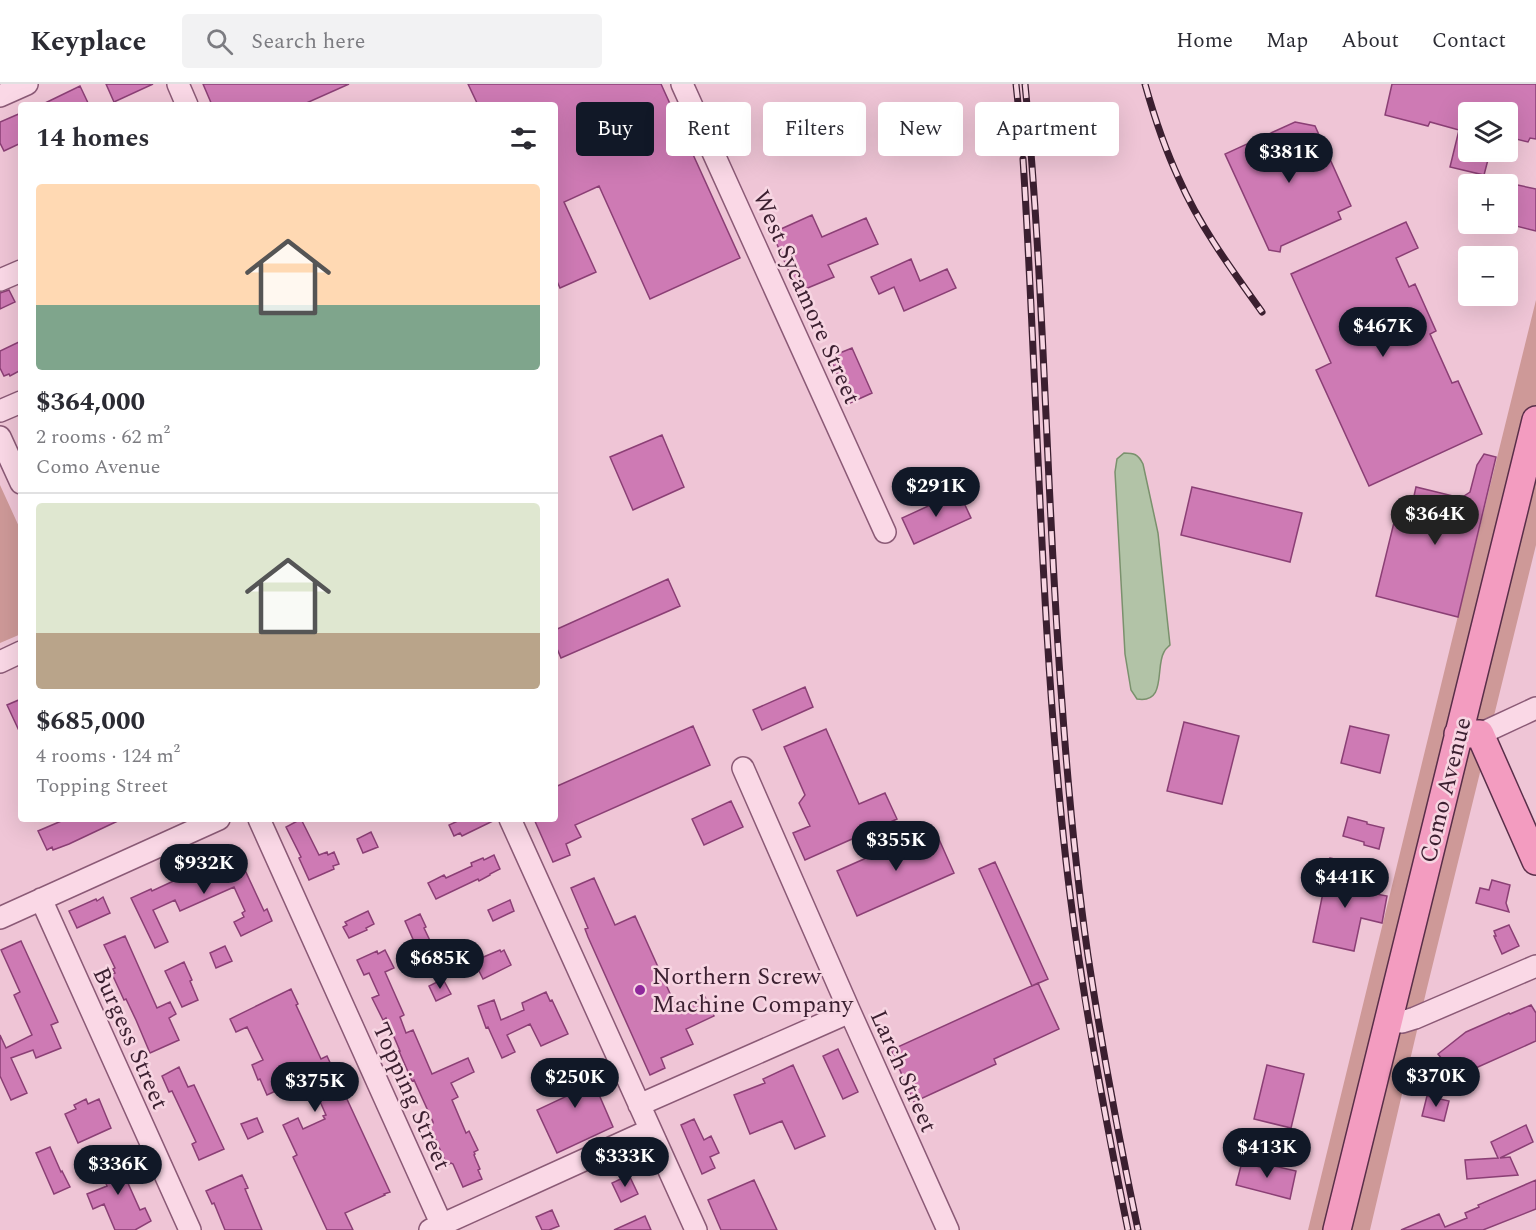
<!DOCTYPE html>
<html lang="en">
<head>
<meta charset="utf-8">
<style>
	:root { --surface:#fff; --page:#f2f2f3; --text:#2b2b33; --muted:#7c7c81; --line:#e1e1e2; --accent:#111827 }
	body { margin:0; font-family:Spectral,serif; background:var(--page); color:var(--text); height:100vh; display:flex; flex-direction:column; font-size:22px; white-space:nowrap }
	* { box-sizing:border-box; margin:0 }
	p { font-size:20px; color:var(--muted) }
	.icon { flex:none; width:33px; height:33px; fill:none; stroke:currentColor; stroke-width:2; stroke-linecap:round; stroke-linejoin:round }
	.map { position:relative; flex:1; overflow:hidden }
	.sheet { position:absolute; left:18px; top:18px; width:540px; height:720px; display:flex; flex-direction:column; background:var(--surface); border-radius:6px; box-shadow:0 6px 24px #0002 }
	.sheet>* { flex:none }
	.banner { position:absolute; left:576px; top:18px; width:570px; height:54px; display:flex; gap:12px }
	.tools { position:absolute; left:1458px; top:18px; display:grid; gap:12px }
	.tools a { display:grid; place-items:center; width:60px; height:60px; border-radius:6px; background:var(--surface); box-shadow:0 6px 24px #0002; font-size:30px }
	.price { position:absolute; translate:-50% -51px; padding:0 14px; border-radius:21px; background:var(--accent); color:#fff; font-size:20px; line-height:39px; filter:drop-shadow(0 2px 3px #0008) }
	.price::after { content:''; position:absolute; left:50%; top:36px; width:18px; height:14px; margin-left:-9px; background:inherit; clip-path:polygon(0 0,100% 0,50% 100%) }
	.price.active { background:#222; color:#fff }
	ul { padding:0; list-style:none }
	li { display:grid; align-content:center; gap:12px; height:318px; padding:0 18px }
	li+li { border-top:2px solid var(--line) }
	li span { display:grid; place-items:center; height:186px; border-radius:6px; color:#555 }
	li>.icon { margin-inline-start:auto }
	span .icon { width:108px; height:108px; fill:#fffc; stroke-width:1 }
	li b { font-size:26px }
	h2 { display:flex; justify-content:space-between; align-items:center; height:72px; padding:0 18px; font-size:26px }
	.tag { padding:0 21px; border-radius:6px; background:var(--surface); box-shadow:0 6px 24px #0002; font-size:21px; line-height:54px }
	.tag.active { background:var(--accent); color:#fff }
	header { display:flex; align-items:center; gap:36px; box-sizing:border-box; height:84px; padding:0 30px; background:var(--surface); border-bottom:2px solid var(--line) }
	header strong { font-size:28px }
	nav { display:flex; gap:33px; margin-inline-start:auto; font-size:21px }
	.search { width:420px; height:54px; background:var(--page); display:flex; align-items:center; gap:15px; box-sizing:border-box; padding:0 21px; border-radius:6px; color:var(--muted); font-size:22px }
	.map>svg:first-child { display:block }
	.green { fill:#ce9998 }
	.water { fill:#b2c3a7; stroke:#7a916d; stroke-width:1.5 }
	.building { fill:#ce7ab4; stroke:#8b3f75; stroke-width:1.5 }
	.lines { fill:none; stroke-linecap:round; stroke-linejoin:round }
	.minor-casing { stroke:#8b5a76; stroke-width:24 }
	.major-casing { stroke:#592e49; stroke-width:30 }
	.minor { stroke:#fad8e6; stroke-width:21 }
	.major { stroke:#f39cc0; stroke-width:27 }
	.rail-casing { stroke:#3b1f30; stroke-width:7 }
	.rail { stroke:#f7d5e2; stroke-width:4.5; stroke-dasharray:14; stroke-linecap:butt }
	.poi-dot { fill:#8f299c; stroke:#f7d5e2; stroke-width:2 }
	.labels { text-anchor:middle; stroke-width:5; stroke-linejoin:round; paint-order:stroke }
	.street-label { font-size:24px; fill:#3b1f30; stroke:#f7d5e2 }
	.poi-label { font-size:24px; fill:#3b1f30; stroke:#f7d5e2; text-anchor:start }
</style>
</head>
<body>
<header>
<strong>Keyplace</strong>
<div class="search"><svg class="icon" aria-label="search" viewBox="0 0 24 24"><circle cx="10" cy="10" r="6"/><path d="M15 15l6 6"/></svg>Search here</div>
<nav><a>Home</a><a>Map</a><a>About</a><a>Contact</a></nav>
</header>
<div class="map">
<svg width="1536" height="1146" viewBox="0 0 1536 1146">
	<rect width="100%" height="100%" fill="#efc5d6"/>
	<!-- green -->
	<path class="green" d="M1536,216v245l-109,443 -57,242h-62l143,-586z
		M0,401l21,46v103l-21,9z"/>
	<!-- water -->
	<path class="water" d="M1124,369c10,0 14,1 19,11l15,69 12,112c-2,2 -5,4 -6,7 -9,15 3,52 -27,47l-6,-9 -6,-36 -10,-182 2,-13z"/>
	<!-- building -->
	<path class="building" d="M106,0h47l-39,18z
		M203,0h146l-47,21h-90z
		M468,0h193l79,174 -90,41 -51,-113 -35,16 32,70 -36,16 -5,-11v-172h-77z
		M1392,0h144v55l-6,-1 -2,4 -20,-5v-25h-40v40h22l-6,23 -34,-8 9,-37 -29,-8 -2,4 -43,-11z
		M80,2l9,19h-48z
		M21,29v30l-17,8 -4,-8v-21z
		M1295,38l20,4 36,80 -13,6 3,7 -60,27 -1,6 -11,-2 -44,-96z
		M1508,99l28,6v42l-28,-7z
		M812,131l10,22 44,-19 12,26 -50,21 6,12 -36,15 -26,-59z
		M1406,138l12,26 -22,10 13,29 6,-3 21,47 -6,3 22,49 6,-2 24,53 -113,52 -53,-116 15,-7 -40,-89z
		M911,175l9,22 27,-12 9,19 -52,23 -10,-24 -15,7 -8,-17z
		M9,206l6,12 -15,7v-16z
		M21,257v29l-11,6 -1,-2 -5,2 -4,-8v-17z
		M852,264l20,45 -22,10 -20,-46z
		M662,351l22,52 -51,23 -23,-53z
		M1484,370l12,3 -38,160 -82,-21 23,-94 13,3 4,-18 45,11 9,-6 7,-27z
		M1192,403l110,26 -12,49 -109,-27z
		M959,408l12,26 -57,26 -12,-26z
		M668,495l12,27 -119,52 -6,-14v-14z
		M805,603l8,20 -51,23 -9,-20z
		M21,615v36l-14,-30z
		M1184,638l55,14 -17,68 -55,-13z
		M693,642l17,39 -135,60 6,12 -15,7 4,11 -17,7 -19,-43h21v-32z
		M1350,642l39,9 -9,38 -39,-10z
		M826,645l33,75 26,-11 12,26 -92,41 -12,-27 17,-7 -11,-23 6,-8 -21,-48z
		M731,717l12,26 -39,18 -12,-26z
		M1348,733l19,5v2l17,4 -5,21 -15,-4v-3l-21,-6z
		M66,735h56l-53,25 -16,6 -1,-3 -5,3 -9,-19z
		M301,735l18,36 8,-3 1,3 6,-3 5,12 -6,2 1,3 -25,11 -10,-22 2,-1 -15,-30z
		M462,735h35l-35,17 -2,-3 -6,3 -5,-11z
		M934,744l20,45 -97,43 -20,-45z
		M371,748l7,15 -15,6 -6,-14z
		M231,766l1,3h5l27,58 3,-2 5,12 -31,15 -7,-14 10,-5 -2,-4 3,-2 -11,-24 -54,24 -5,-11 -22,10 15,32 -13,6 -24,-50 20,-9 1,2 43,-20 -2,-6 17,-7 1,2z
		M494,771l6,14 -10,5v1l-11,6 -1,-2 -42,20 -8,-16 16,-8 2,3 26,-12 -1,-3 12,-5 1,2z
		M1330,774l14,3 -3,15 28,5 -3,11 21,4 -5,27 -21,-5 -7,33 -41,-9z
		M995,778l53,117 -16,7 -53,-117z
		M594,794l21,47 20,-9 42,93 28,-12 9,19 -28,13 7,15 -32,14 4,10 -15,7 -62,-138 -3,-8 3,-1 -17,-40z
		M1492,796l18,5 -4,18 3,9 -33,-9 4,-15 9,2z
		M103,813l7,16 -33,15 -8,-17 27,-12 1,2z
		M510,816l4,11 -21,10 -5,-11z
		M368,827l6,13 -8,4 1,2 -18,8 -6,-11 4,-2 -2,-3z
		M420,830l6,13 -2,1 10,21 -14,6 -15,-34z
		M1509,841l10,21 -17,8 -8,-18h2l-2,-5z
		M125,852l32,72 13,-6 6,12 -7,4 10,22 -29,13 -14,-33 -10,-21 -2,1 -12,-26 3,-1 -2,-4 2,-1 -11,-23z
		M21,857l37,81 -7,3 10,23 -25,10 -3,-8 -22,8 16,35 -16,7 -11,-24v-41l6,13 26,-13 -18,-40 6,-3 -19,-42z
		M225,862l7,15 -16,7 -6,-15z
		M385,866l9,18 -9,4 19,43 -4,2 6,16 7,-3 19,44 36,-16 6,14 -23,11 7,14 -6,3 14,33 3,-2 9,19 -4,2 1,2 -1,1 6,14 -2,1 4,9 -19,8 -10,-23 -2,-1 -4,2 -18,-40 4,-2v-1l-19,-42 -2,1 -13,-30h1l-14,-33 -3,2 -11,-22 7,-3 -10,-22 -5,2 -7,-15 20,-9 1,3z
		M500,866l1,2 3,-2 7,15 -28,14 -9,-18z
		M184,878l8,18 -2,1 8,19 -16,7 -17,-36z
		M443,895l8,15 -15,7 -7,-15z
		M1038,899l21,46 -65,30 2,5 -82,38 -23,-52z
		M291,905l7,15 -2,1 25,54 6,-3 63,136 -6,2 1,1 -40,18 8,17h-26l-34,-73 4,-2 -14,-30 15,-7 5,11 22,-10 -2,-3 3,-1 -16,-36 -8,4 -2,-3 -33,15 -7,-16 -2,1 -6,-15 11,-5 -16,-33 -11,5 -6,-13z
		M546,908l4,9 2,-1 16,34 -27,12 -11,-22 -23,11 8,17 -13,6 -14,-31 -2,1 -8,-22 16,-6 7,20 23,-10 -2,-7z
		M1531,921l5,8v28l-67,30 -11,8 -20,-25 28,-22 43,-19 1,1z
		M838,965l20,43 -15,7 -20,-43z
		M584,976l29,67 -56,26 -20,-43 28,-13 -8,-17 4,-2 -4,-8 19,-9 1,3z
		M793,981l32,71 -30,13 -13,-28 -32,13 -16,-39 31,-12 -2,-4z
		M1267,981l37,9 -13,54 -37,-9z
		M179,983l9,20 6,-2 30,64 -25,11 -7,-16 4,-2 -24,-51 -3,1 -7,-16z
		M1427,1012l22,5 -5,20 -22,-5z
		M86,1015l2,5 11,-5 12,29 -33,15 -13,-29 11,-5 -2,-4z
		M257,1034l6,14 -15,7 -7,-15z
		M694,1035l10,21 7,-4 8,17 -9,4 5,11 -13,6 -21,-49z
		M1526,1041l7,17 -33,16 10,-1 8,18 -51,4 -2,-19 33,-2 -7,-16z
		M50,1063l11,25 1,-1 8,16 -16,7 -18,-41z
		M122,1068l7,16 -4,2v1l-2,1 17,38 5,-2 6,13 -16,9h-20l-11,-26 -11,5 -6,-15 20,-8 -10,-23z
		M1242,1078l18,5 1,-4 35,8 -6,28 -54,-14z
		M242,1091l6,13 -3,1 17,41h-37l-11,-27 -2,1 -6,-13z
		M629,1091l9,19 -17,8 -9,-19z
		M754,1096l23,50h-56l-13,-30z
		M1536,1096v29l-53,21h-82l38,-16 6,13 22,-9 -2,-5 14,-6 -1,-2z
		M552,1126l7,16 -10,4h-7l-6,-13z
		M645,1132l6,14h-37z"/>
	<g class="lines">
		<!-- minor casing -->
		<g class="minor-casing">
			<path id="minor" d="M178,0l9,21
				M682,0l203,448
				M0,12l27,-12
				M0,196l21,-9
				M0,327l21,-9
				M0,353l21,46
				M0,578l21,-10
				M1480,650l56,-26
				M743,684l107,244 98,218
				M259,735l185,411
				M510,735l186,411
				M41,815l149,331
				M0,834l219,-99
				M1388,937l14,1 13,-4 121,-52
				M639,1021l211,-93
				M430,1146l220,-100"/>
		</g>
		<!-- major casing -->
		<g class="major-casing">
			<path id="major" d="M1458,650h22l56,127
				M1337,1146l199,-810"/>
		</g>
		<!-- minor -->
		<use href="#minor" class="minor"/>
		<!-- major -->
		<use href="#major" class="major"/>
		<!-- rail casing -->
		<g class="rail-casing">
			<path id="rail" d="M1016,0l5,48
				M1025,0c20,206 21,413 37,619 6,85 14,169 26,253 14,92 31,183 50,274
				M1145,0c9,32 20,65 34,95 21,48 53,91 83,133
				M1023,75c15,234 17,469 43,702 14,124 37,247 62,369"/>
		</g>
		<!-- rail -->
		<use href="#rail" class="rail"/>
	</g>
	<!-- markers -->
	<circle class="poi-dot" cx="640" cy="906" r="6"/>
	<g class="labels">
		<!-- street labels -->
		<g class="street-label">
			<text transform="translate(807 213) rotate(66)" y="8">West Sycamore Street</text>
			<text transform="translate(1445 706) rotate(-76)" y="8">Como Avenue</text>
			<text transform="translate(131 954) rotate(66)" y="8">Burgess Street</text>
			<text transform="translate(904 987) rotate(66)" y="8">Larch Street</text>
			<text transform="translate(412 1012) rotate(66)" y="8">Topping Street</text>
		</g>
		<!-- poi labels -->
		<g class="poi-label">
			<text x="652" y="900">Northern Screw<tspan x="652" dy="28">Machine Company</tspan></text>
		</g>
	</g>
</svg>
<div class="tools">
<a><svg class="icon" aria-label="layers" viewBox="0 0 24 24"><path d="M12 4l9 5-9 5-9-5zM3 14l9 5 9-5"/></svg></a>
<a>+</a>
<a>−</a>
</div>
<b class="price" style="left:1289px;top:100px">$381K</b>
<b class="price" style="left:1383px;top:274px">$467K</b>
<b class="price" style="left:936px;top:434px">$291K</b>
<b class="price active" style="left:1435px;top:462px">$364K</b>
<b class="price" style="left:896px;top:788px">$355K</b>
<b class="price" style="left:204px;top:811px">$932K</b>
<b class="price" style="left:1345px;top:825px">$441K</b>
<b class="price" style="left:440px;top:906px">$685K</b>
<b class="price" style="left:1436px;top:1024px">$370K</b>
<b class="price" style="left:575px;top:1025px">$250K</b>
<b class="price" style="left:315px;top:1029px">$375K</b>
<b class="price" style="left:1267px;top:1095px">$413K</b>
<b class="price" style="left:625px;top:1104px">$333K</b>
<b class="price" style="left:118px;top:1112px">$336K</b>
<div class="banner">
<a class="tag active">Buy</a>
<a class="tag">Rent</a>
<a class="tag">Filters</a>
<a class="tag">New</a>
<a class="tag">Apartment</a>
</div>
<section class="sheet">
<h2>14 homes<svg class="icon" aria-label="filters" viewBox="0 0 24 24"><path d="M4 7h16M4 17h16"/><circle cx="9" cy="7" r="2"/><circle cx="15" cy="17" r="2"/></svg></h2>
<ul>
<li><span style="background:linear-gradient(#ffd9b3 65%,#7fa58c 0)"><svg class="icon" aria-label="home" viewBox="0 0 24 24"><path d="M3 11l9-7 9 7M6 9v11h12V9"/></svg></span><div><b>$364,000</b><p>2 rooms · 62 m²</p><p>Como Avenue</p></div></li>
<li><span style="background:linear-gradient(#dfe7d0 70%,#b9a48a 0)"><svg class="icon" aria-label="home" viewBox="0 0 24 24"><path d="M3 11l9-7 9 7M6 9v11h12V9"/></svg></span><div><b>$685,000</b><p>4 rooms · 124 m²</p><p>Topping Street</p></div></li>
</ul>
</section>
</div>
</body>
</html>
